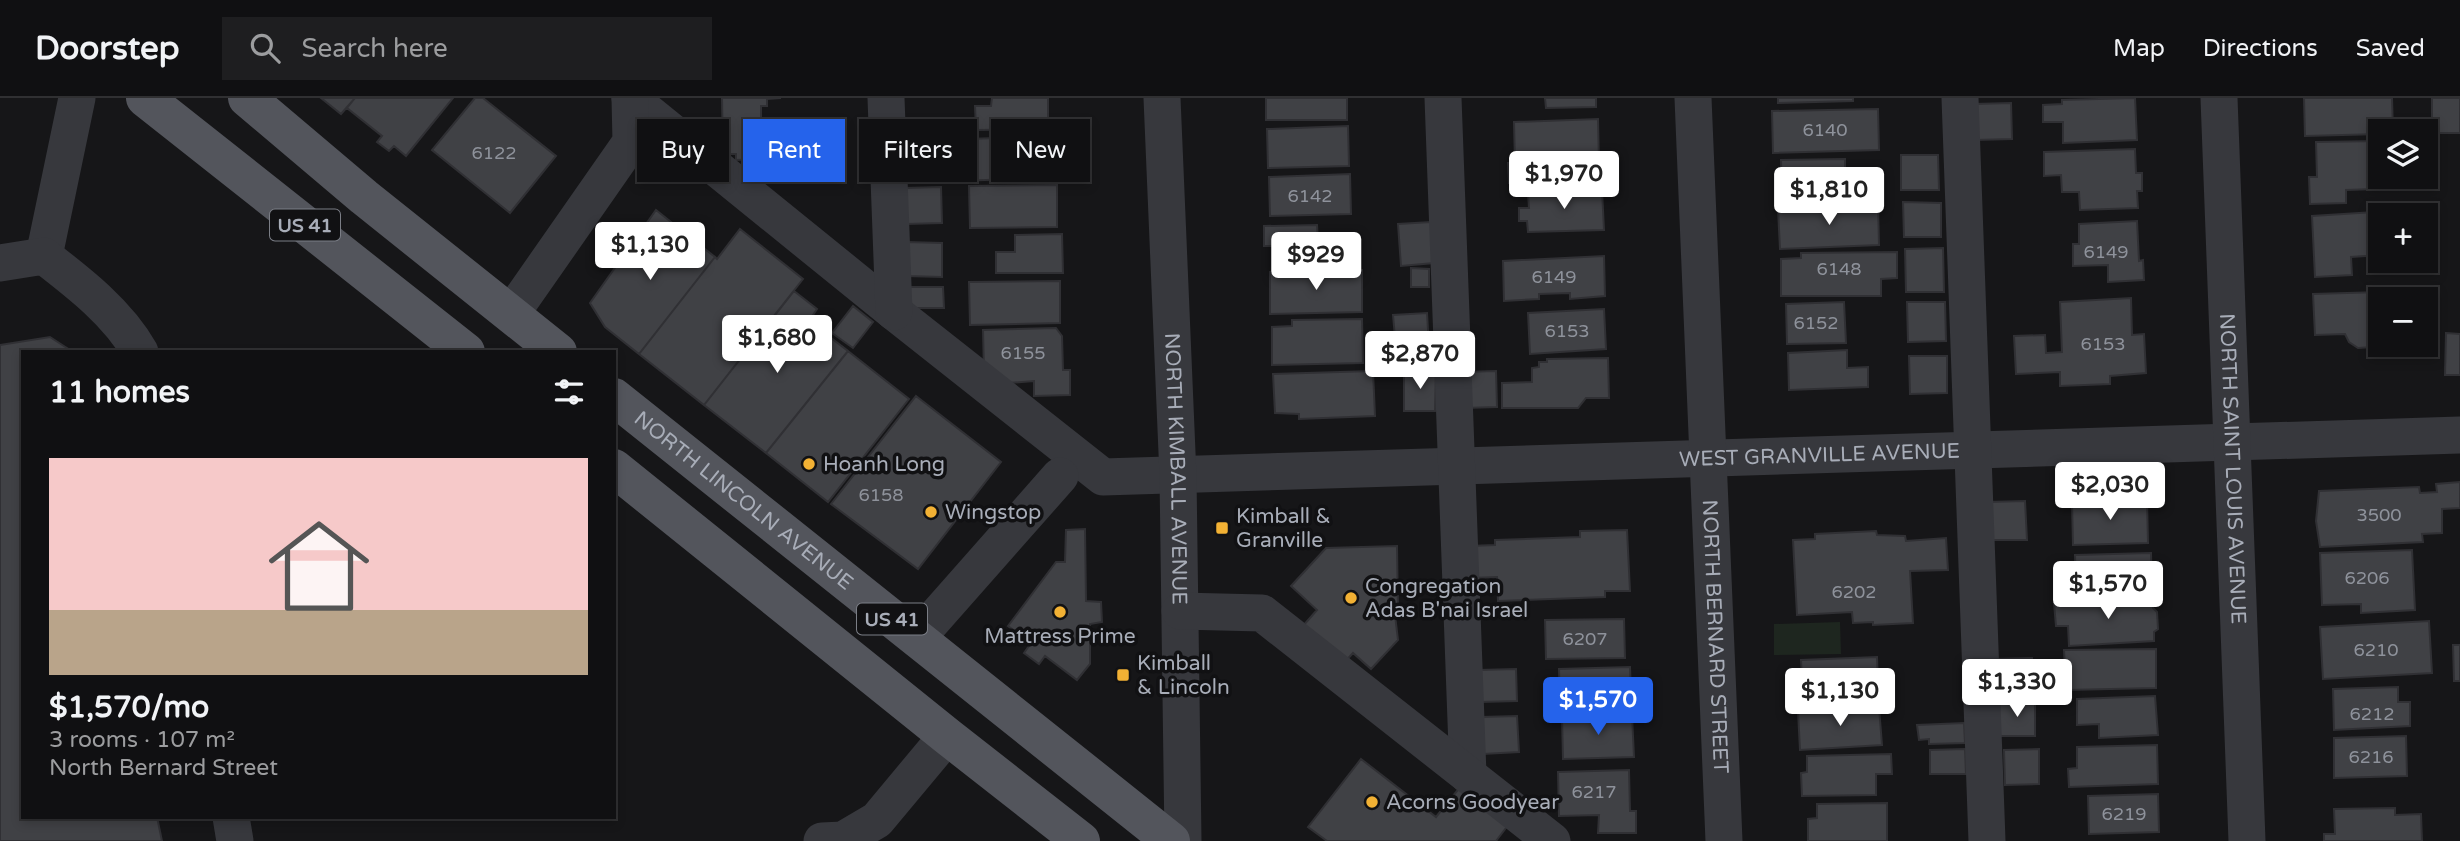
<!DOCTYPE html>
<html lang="en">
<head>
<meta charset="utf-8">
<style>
	:root { --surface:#101012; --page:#1e1e20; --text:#f1f3f6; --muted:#9c9d9f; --line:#303032; --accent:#2563eb }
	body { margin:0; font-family:"Varela Round",sans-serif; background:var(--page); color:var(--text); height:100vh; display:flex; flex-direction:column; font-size:26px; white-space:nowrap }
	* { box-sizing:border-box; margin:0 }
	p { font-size:23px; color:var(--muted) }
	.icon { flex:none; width:38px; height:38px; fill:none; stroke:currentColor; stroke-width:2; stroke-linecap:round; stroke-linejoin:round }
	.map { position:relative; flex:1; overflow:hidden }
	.side { position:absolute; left:21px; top:252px; width:595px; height:469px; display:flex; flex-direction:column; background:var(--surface); border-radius:0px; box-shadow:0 4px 10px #0003,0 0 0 2px var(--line) }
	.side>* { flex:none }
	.top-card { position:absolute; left:637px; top:21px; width:665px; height:63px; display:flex; gap:14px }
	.buttons { position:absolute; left:2368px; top:21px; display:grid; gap:14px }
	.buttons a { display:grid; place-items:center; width:70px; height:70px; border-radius:0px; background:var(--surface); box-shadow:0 4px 10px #0003,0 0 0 2px var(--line); font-size:35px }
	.price { position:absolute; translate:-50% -60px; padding:0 16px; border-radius:7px; background:#fff; color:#222; font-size:23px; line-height:46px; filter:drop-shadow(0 2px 4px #0008) }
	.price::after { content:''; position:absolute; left:50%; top:42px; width:21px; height:16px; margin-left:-10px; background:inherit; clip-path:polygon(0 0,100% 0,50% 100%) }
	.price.active { background:var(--accent); color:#fff }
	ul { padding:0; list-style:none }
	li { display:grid; align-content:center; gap:14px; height:371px; padding:0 28px }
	li span { display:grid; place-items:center; height:217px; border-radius:0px; color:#555 }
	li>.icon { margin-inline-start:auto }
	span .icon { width:126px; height:126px; fill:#fffc; stroke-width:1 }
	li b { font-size:30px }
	h2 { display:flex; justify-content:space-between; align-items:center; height:84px; padding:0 28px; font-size:30px }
	.pill { padding:0 24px; border-radius:0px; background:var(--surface); box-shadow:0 4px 10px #0003,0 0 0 2px var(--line); font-size:24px; line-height:63px }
	.pill.active { background:var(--accent); color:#fff }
	header { display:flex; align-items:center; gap:42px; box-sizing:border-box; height:98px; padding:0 35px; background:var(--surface); border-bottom:2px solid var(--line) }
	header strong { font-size:33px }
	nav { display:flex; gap:38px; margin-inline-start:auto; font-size:24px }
	.search { width:490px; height:63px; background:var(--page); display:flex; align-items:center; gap:18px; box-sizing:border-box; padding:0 24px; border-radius:0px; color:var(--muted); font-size:26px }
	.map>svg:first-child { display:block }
	.green { fill:#1e261f }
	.building { fill:#404145; stroke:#303034; stroke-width:2 }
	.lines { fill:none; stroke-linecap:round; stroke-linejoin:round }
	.minor { stroke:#37383d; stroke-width:37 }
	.major { stroke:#53555c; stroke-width:38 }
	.poi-dot { fill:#f2b134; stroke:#111113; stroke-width:2.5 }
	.labels { text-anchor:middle; stroke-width:7; stroke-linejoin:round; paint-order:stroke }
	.number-label { font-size:18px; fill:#8e929b }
	.shield { fill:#111113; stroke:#7b7e86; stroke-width:2 }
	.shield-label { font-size:19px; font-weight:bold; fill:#a8adb8 }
	.street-label { font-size:21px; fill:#a8adb8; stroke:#111113 }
	.poi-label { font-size:21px; fill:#a8adb8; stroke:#111113; text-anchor:start }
</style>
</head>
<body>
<header>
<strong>Doorstep</strong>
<div class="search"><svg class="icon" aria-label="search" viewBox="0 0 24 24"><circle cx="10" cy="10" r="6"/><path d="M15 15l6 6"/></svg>Search here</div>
<nav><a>Map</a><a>Directions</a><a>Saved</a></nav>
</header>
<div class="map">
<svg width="2460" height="743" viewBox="0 0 2460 743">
	<rect width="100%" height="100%" fill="#161618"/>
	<!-- green -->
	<path class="green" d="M1840,524l1,32 -67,1v-31z"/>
	<!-- building -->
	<path class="building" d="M321,0h34l-14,16z
		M355,0h98l-47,58 -12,-10 -5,5 -12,-9 5,-6 -35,-28z
		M475,0h8l73,58 -46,57 -78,-63z
		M722,0h59l-14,1v7h-6v15l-5,1 2,37 -22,1v-6h-13z
		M992,0h56v31l-72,1 -1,-24h16z
		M1266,0h81v22h-81z
		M1545,0h51v9l-50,1z
		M1778,0h75v3l-75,2z
		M2135,0l2,42 -74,3v-21h-20v-17l19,-1v-4z
		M2304,0h88l1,33h-13v3l-75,2z
		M2432,0h28v35h-28z
		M2011,5l1,36 -37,1 -1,-36z
		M1878,11l1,41 -106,3 -1,-42z
		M1598,21l1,46 -14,1v14l-76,3 -1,-20h7l-1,-41z
		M1348,28l1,40 -81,2 -1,-39z
		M1052,38l1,42 -99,3 -1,-23h16l-1,-19z
		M2380,43v36h24l1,11 -59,2v13l-36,1 -1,-27h8l-1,-35z
		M2135,51l1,24h6v18h-5l1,17 -58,2 -1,-18h-17l-1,-17 -17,1v-24z
		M1901,57h37l1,35h-38z
		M1845,61v26l-18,1v13l-45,2 -1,-41z
		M1350,76l1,40 -81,2 -1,-39z
		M1057,87v42l-87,1 -1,-42z
		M941,89l1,36 -36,1 -1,-36z
		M1602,92l2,40 -76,2 -1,-11h-8v-13h10l-1,-15z
		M1903,104l38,1v34h-37z
		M1878,106l1,41 -99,4 -2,-40z
		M656,112l59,47 -76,97 -34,-27 -15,-24z
		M2390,113v4h-10v40l-29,2 1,18 -37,2 -3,-61z
		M2137,123l2,40 4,-1 1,20 -36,2v-17l-35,1v-22h6v-20z
		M1431,124l3,41 -33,3 -3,-42z
		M1317,127l1,15 12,-1 1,21 -53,2v-16h-14v-20z
		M740,131l63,50 -99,126 -65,-51 76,-97 2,2z
		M1062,136l1,39h-67v-21h19v-17z
		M906,144l36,1v34l-36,-1z
		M1943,150l1,44h-38l-1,-43z
		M1897,154v26l-16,1v17h-100v-37l20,-1v-5z
		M1604,158l1,40 -35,3v-6l-31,1v5l-35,2 -1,-40z
		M1411,170l18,1v18h-18z
		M1362,172v42l-92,2v-42z
		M1060,183v42l-90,2 -1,-43z
		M908,189h35l1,21h-36z
		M794,193l23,18 -8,12 39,30 -82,102 -62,-48z
		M2416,193v8h-36v46h23l-45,3 -9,-6 -4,-8 -30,1 -2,-41z
		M2131,200l1,37 12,-1 2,39 -36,3v8l-50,2v-14l-44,2 -2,-38 31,-1 1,18 16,-1 -2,-50z
		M1844,204l2,41 -59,1 -1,-40z
		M1907,204h38l1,39 -38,1z
		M853,208l20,16 -20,26 -21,-15z
		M1604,211l2,40 -76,5 -2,-41z
		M1427,215l2,34 -33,2 -3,-34z
		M1362,221l1,44 -91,2v-38l20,-1v-6z
		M1056,230l6,8 1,34h7v25l-36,1v-15l-38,3 -12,-12 -1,-42z
		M2446,235l14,1v41h-15z
		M50,239l23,15h-50v465h134l5,24h-162v-496z
		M1847,252v18l21,-1v20l-79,3 -1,-37z
		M848,253l61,48 -81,103 -62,-49z
		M1909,258h38v37l-37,1z
		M1608,260l1,40h-23l-8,10h-76v-25l30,-1v-14l7,-1v-5h8v-3z
		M1373,273l2,45 -76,3v-5l-24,-1 -2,-39z
		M1404,273l32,1 -1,39h-31z
		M1496,273l1,36 -33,1 -1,-36z
		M916,298l85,66 -83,107 -87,-65z
		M2460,384v26l-18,1v24l-20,1 1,8 -103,5 -4,-26 3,-30 100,-4 1,6 17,-1 -1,-8z
		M2147,402l1,43 -75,2 -1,-43z
		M2025,403l2,39h-40v-38z
		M1085,431l1,72 15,1 1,20 -12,2v40l-13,16 -32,-24 -6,8 -15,-11 7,-10 -23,-17 48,-64h9l1,-32z
		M1627,432l3,61h-25v6l-107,4 -1,-24 -27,1 -1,-32 26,-1v-5l85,-3v-6z
		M1876,433l1,4 28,1 1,5 40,-3 2,32 -38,1 3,52 -40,2v-3l-20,1 -1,-11 -55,3 -4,-75 22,-1v-5z
		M1397,448l1,65 -3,4 3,25 -27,29 -18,-16 -10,11 -41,-37 15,-17 -26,-24 35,-38z
		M2412,452l3,60 -54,3v-9l-39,1 -2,-52z
		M2151,455l1,39 -76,3 -1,-40z
		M2152,500l1,10 4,4 1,17 -4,3v9l-85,5 -1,-20h-12l-2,-23z
		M1624,521l1,39 -79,1 -1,-39z
		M2429,523l3,52 -109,6 -3,-52z
		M2453,547h7v36h-6z
		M2156,551v39l-90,2 -2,-40z
		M1877,559l1,26 -20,1 1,15 -56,2 -2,-41z
		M2032,560l2,36 -39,2 -1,-37z
		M1630,569l1,25h-4v13l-67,1 -1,-37z
		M1516,571l1,32 -37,1 -1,-32z
		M2398,589v15h12v24l-76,4 -1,-41z
		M2155,598l3,39 -59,3v-14l-22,1v-26z
		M2035,603v35h-36v-34z
		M1879,609l3,38 -82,5 -2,-39z
		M1632,617l2,42 -71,2 -1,-42z
		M1517,618l2,36 -36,2 -2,-37z
		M1964,625l1,20 -36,1v-5l-10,1 -2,-15z
		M2406,638l1,40 -73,2v-40z
		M2157,647l1,39 -89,3 -1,-18 9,-1v-21z
		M1965,651l1,25h-36v-24z
		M2039,651v35l-34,1 -1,-35z
		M1891,656l1,20h-16v21l-74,1 -1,-23 6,-1v-16z
		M1361,661l75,58 25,-31 48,38 -13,17h-169l-19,-14z
		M1629,672l1,41h6v22h-38l1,-18 -40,1 -1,-44z
		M2158,696l1,38 -70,2 -1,-38z
		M1887,705v38h-79v-22l9,-1v-14z
		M2395,710v7l26,-1 1,27h-98v-7h11l-1,-25z"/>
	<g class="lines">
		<!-- minor -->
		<g class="minor">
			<path id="s1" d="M630,0l264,214 209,165 1357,-42"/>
			<path d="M886,0l8,214"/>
			<path id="s2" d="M1162,0l16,378 5,365"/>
			<path d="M1443,0l25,677"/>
			<path id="s3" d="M1693,0l31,743"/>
			<path d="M1960,0l27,743"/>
			<path id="s4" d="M2219,0l28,743"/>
			<path d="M44,158l33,-158"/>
			<path d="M0,165l44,-7c35,27 74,57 96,96"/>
			<path d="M511,216l120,-172 -1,-44"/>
			<path d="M1180,513l82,2 290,228"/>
			<path d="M917,540l143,-162"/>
			<path d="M231,719l4,24"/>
			<path d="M822,743l21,-1 34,-20 70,-84"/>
		</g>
		<!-- major -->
		<g class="major">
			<path d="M145,0l321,254"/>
			<path d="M247,0l117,99 194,155"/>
			<path id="s5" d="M614,299l557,444"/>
			<path d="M614,370l333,268 134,105"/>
		</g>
	</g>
	<!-- markers -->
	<g class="poi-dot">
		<circle cx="809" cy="366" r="7"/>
		<circle cx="931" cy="414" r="7"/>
		<rect x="1215" y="423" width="14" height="14" rx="3.5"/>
		<circle cx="1351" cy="500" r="7"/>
		<circle cx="1060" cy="514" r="7"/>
		<rect x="1116" y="570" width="14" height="14" rx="3.5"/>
		<circle cx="1372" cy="704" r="7"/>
	</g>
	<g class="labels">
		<!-- number labels -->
		<g class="number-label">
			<text x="1825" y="38">6140</text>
			<text x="494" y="61">6122</text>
			<text x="1310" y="104">6142</text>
			<text x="2106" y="160">6149</text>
			<text x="1839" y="177">6148</text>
			<text x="1554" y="185">6149</text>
			<text x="1816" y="231">6152</text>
			<text x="1567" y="239">6153</text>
			<text x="2103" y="252">6153</text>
			<text x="1023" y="261">6155</text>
			<text x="881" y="403">6158</text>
			<text x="2379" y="423">3500</text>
			<text x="2367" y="486">6206</text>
			<text x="1854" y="500">6202</text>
			<text x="1585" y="547">6207</text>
			<text x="2376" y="558">6210</text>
			<text x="2372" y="622">6212</text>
			<text x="2371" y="665">6216</text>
			<text x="1594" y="700">6217</text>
			<text x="2124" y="722">6219</text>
		</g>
		<!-- shield labels -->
		<g class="shield">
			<rect x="270" y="111.5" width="70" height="31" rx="5"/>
			<rect x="857" y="505.5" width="70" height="31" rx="5"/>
		</g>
		<g class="shield-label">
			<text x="305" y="134">US 41</text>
			<text x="892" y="528">US 41</text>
		</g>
		<!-- street labels -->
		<g class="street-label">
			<text dy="7" stroke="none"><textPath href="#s1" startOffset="1323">WEST GRANVILLE AVENUE</textPath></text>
			<text dy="7" stroke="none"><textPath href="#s2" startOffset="371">NORTH KIMBALL AVENUE</textPath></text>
			<text dy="7" stroke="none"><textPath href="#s4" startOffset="371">NORTH SAINT LOUIS AVENUE</textPath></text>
			<text dy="7" stroke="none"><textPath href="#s5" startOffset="166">NORTH LINCOLN AVENUE</textPath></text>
			<text dy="7" stroke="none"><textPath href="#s3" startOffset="539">NORTH BERNARD STREET</textPath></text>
		</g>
		<!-- poi labels -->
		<g class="poi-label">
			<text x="823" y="373">Hoanh Long</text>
			<text x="945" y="421">Wingstop</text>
			<text x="1236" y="425">Kimball &amp;<tspan x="1236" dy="24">Granville</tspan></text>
			<text x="1365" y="495">Congregation<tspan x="1365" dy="24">Adas B'nai Israel</tspan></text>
			<text x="1060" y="545" text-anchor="middle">Mattress Prime</text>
			<text x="1137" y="572">Kimball<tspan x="1137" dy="24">&amp; Lincoln</tspan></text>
			<text x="1386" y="711">Acorns Goodyear</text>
		</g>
	</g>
</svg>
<div class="buttons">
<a><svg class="icon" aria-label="layers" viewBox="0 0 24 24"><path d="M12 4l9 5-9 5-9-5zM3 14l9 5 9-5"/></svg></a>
<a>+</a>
<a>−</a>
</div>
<b class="price" style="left:1564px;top:113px">$1,970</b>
<b class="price" style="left:1829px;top:129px">$1,810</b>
<b class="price" style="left:650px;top:184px">$1,130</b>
<b class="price" style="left:1316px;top:194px">$929</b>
<b class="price" style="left:777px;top:277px">$1,680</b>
<b class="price" style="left:1420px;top:293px">$2,870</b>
<b class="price" style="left:2110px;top:424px">$2,030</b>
<b class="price" style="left:2108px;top:523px">$1,570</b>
<b class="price" style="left:2017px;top:621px">$1,330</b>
<b class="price" style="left:1840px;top:630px">$1,130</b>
<b class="price active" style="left:1598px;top:639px">$1,570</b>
<div class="top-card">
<a class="pill">Buy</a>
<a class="pill active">Rent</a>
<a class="pill">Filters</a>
<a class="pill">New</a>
</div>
<section class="side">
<h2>11 homes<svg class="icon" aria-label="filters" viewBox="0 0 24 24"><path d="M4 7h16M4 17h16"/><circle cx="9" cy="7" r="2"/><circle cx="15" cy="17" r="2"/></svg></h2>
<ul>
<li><span style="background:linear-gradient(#f6c9c9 70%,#b9a48a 0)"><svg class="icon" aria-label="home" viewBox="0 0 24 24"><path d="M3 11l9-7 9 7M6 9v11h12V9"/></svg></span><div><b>$1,570/mo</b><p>3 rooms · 107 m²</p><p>North Bernard Street</p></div></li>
</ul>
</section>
</div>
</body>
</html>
